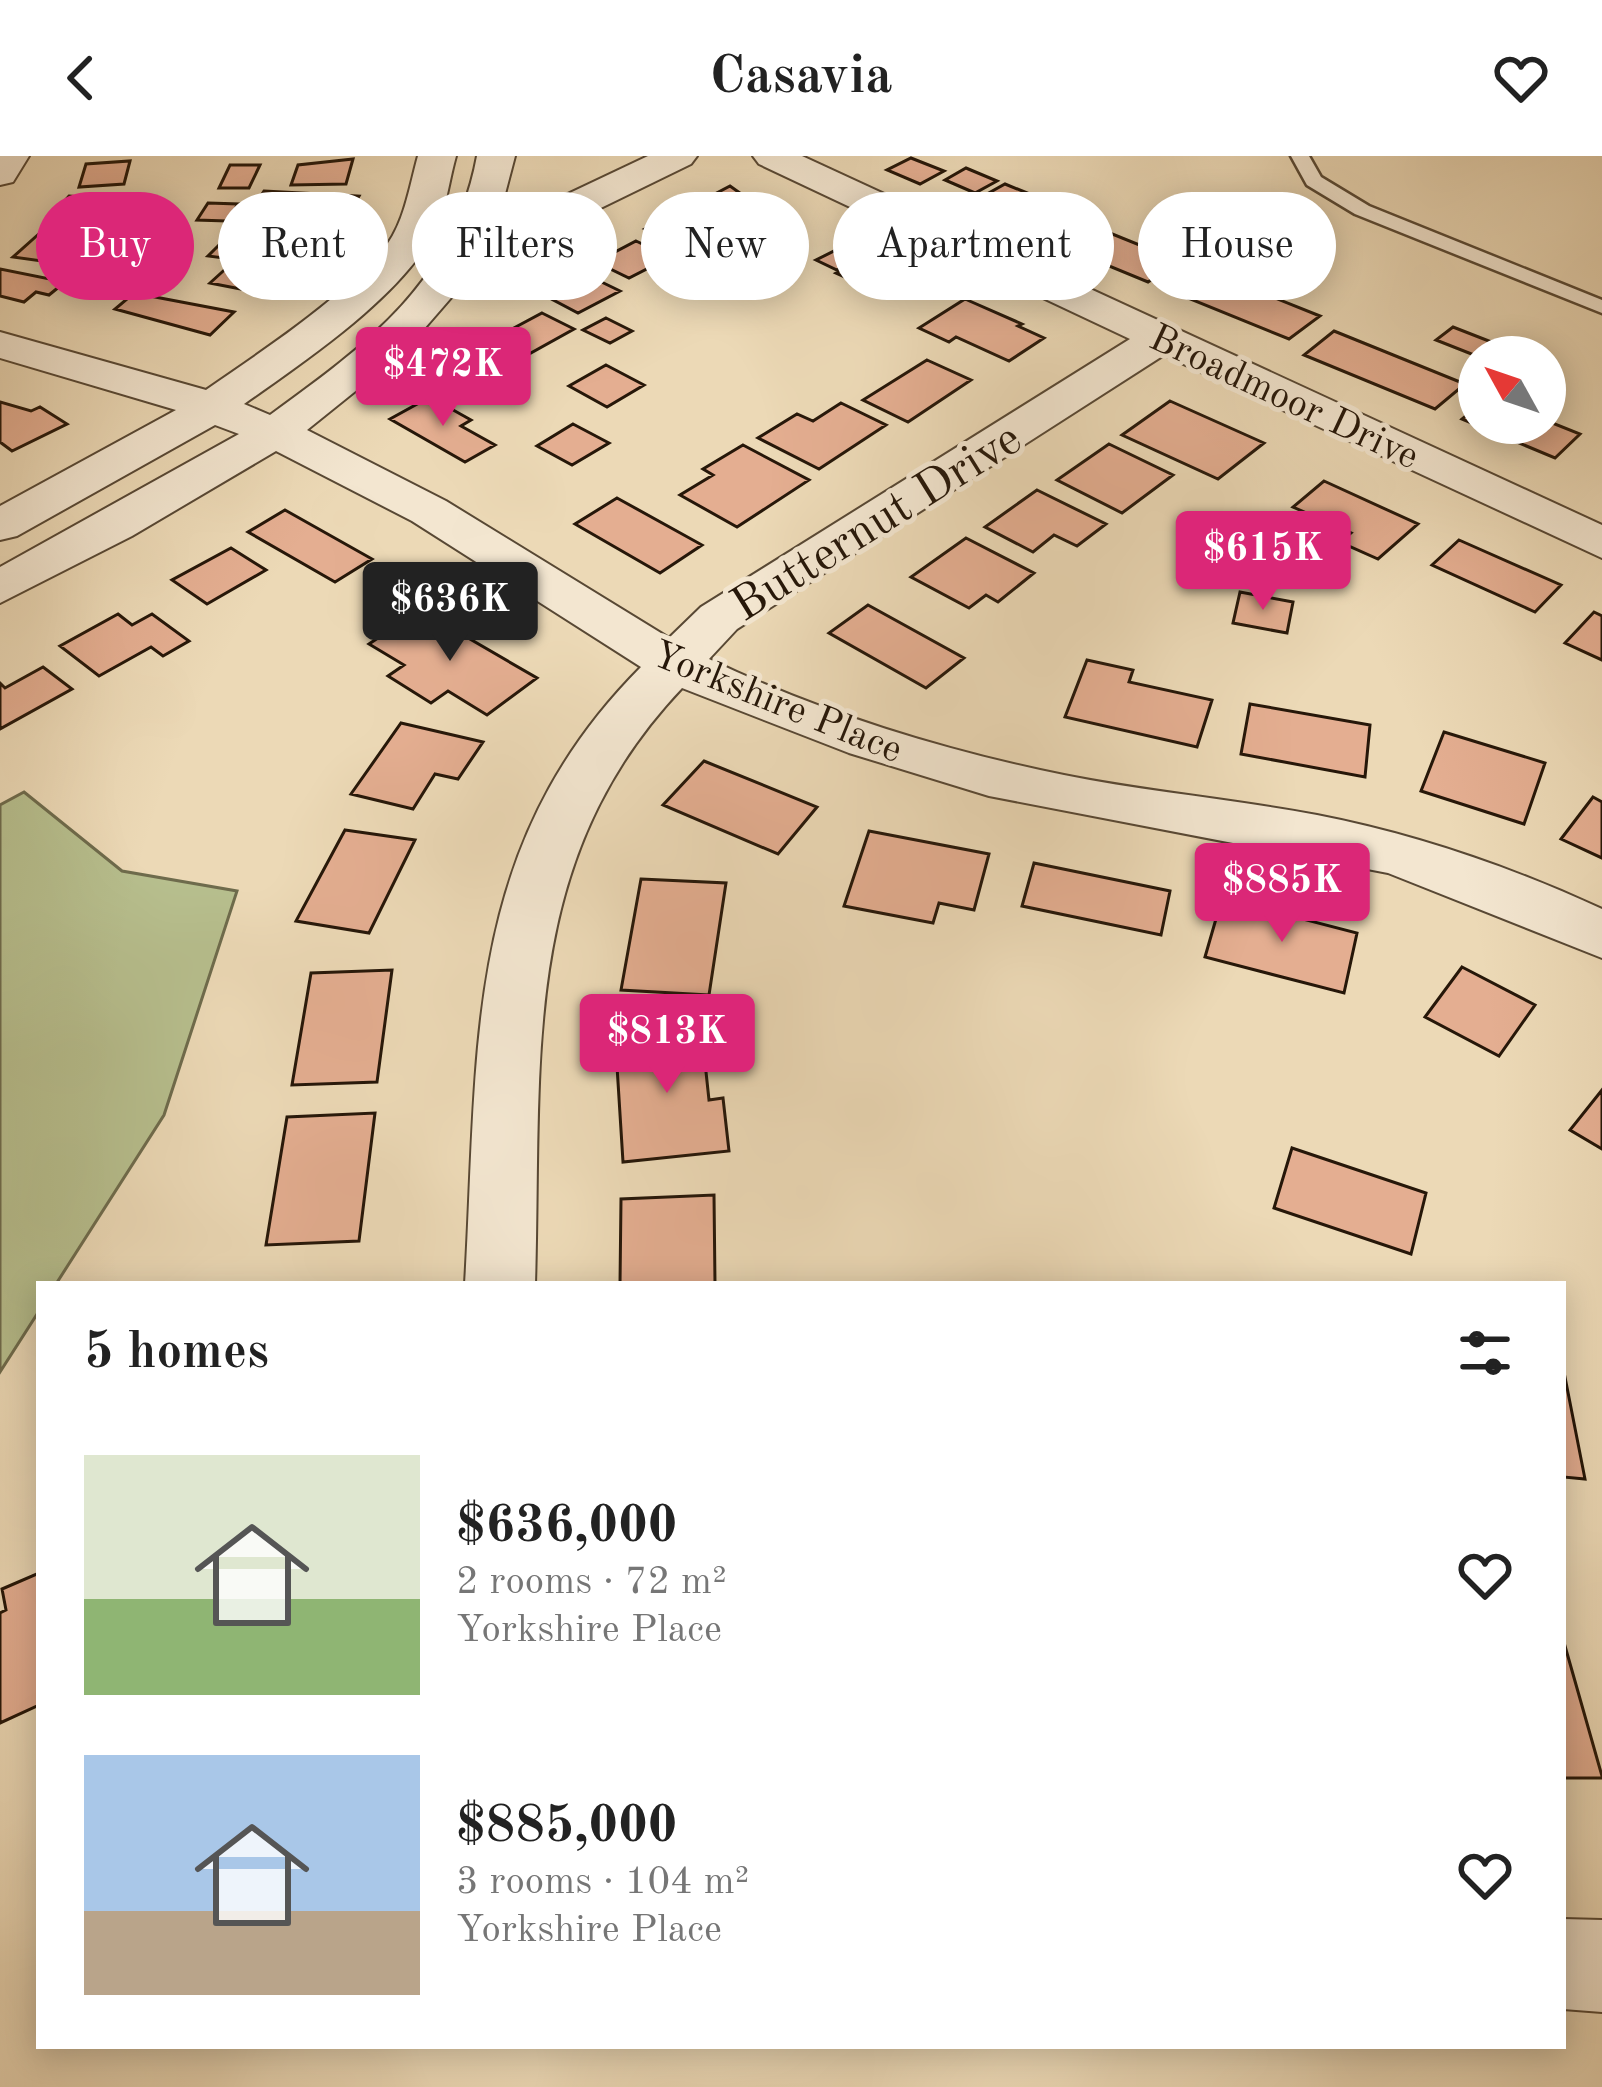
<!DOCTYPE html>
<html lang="en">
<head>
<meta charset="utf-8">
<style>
	:root { --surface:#fff; --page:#f2f2f2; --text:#222; --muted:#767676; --accent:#db2777 }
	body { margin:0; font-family:"Old Standard TT",serif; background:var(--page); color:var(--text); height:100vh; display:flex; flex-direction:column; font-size:45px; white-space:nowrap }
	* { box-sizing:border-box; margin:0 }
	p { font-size:39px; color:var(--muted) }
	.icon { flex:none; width:66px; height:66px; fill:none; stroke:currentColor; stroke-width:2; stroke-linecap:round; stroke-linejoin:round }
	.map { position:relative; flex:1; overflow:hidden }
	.details { position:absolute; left:36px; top:1125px; width:1530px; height:768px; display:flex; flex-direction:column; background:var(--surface); border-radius:0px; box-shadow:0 6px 30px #0003 }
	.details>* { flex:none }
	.guide { position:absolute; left:36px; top:36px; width:1530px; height:108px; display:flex; gap:24px }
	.needle { width:78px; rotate:310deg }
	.tools { position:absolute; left:1458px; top:180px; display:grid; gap:24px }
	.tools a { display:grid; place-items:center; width:108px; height:108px; border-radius:50%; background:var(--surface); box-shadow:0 6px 30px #0003; font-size:60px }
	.price { position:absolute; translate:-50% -102px; padding:0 27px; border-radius:12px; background:var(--accent); color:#fff; font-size:39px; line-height:78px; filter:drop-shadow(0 3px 6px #0008) }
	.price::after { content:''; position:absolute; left:50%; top:72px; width:36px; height:27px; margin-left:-18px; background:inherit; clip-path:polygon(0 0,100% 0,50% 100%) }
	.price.active { background:#222; color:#fff }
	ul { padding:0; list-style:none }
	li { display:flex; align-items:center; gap:36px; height:300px; padding:0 48px }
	li span { display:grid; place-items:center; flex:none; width:336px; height:240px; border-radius:0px; color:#555 }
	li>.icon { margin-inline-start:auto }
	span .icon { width:144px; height:144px; fill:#fffc; stroke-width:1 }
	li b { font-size:51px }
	h2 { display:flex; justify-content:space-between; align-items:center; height:144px; padding:0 48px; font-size:51px }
	.tag { padding:0 42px; border-radius:54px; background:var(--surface); box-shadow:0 6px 30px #0003; font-size:42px; line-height:108px }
	.tag.active { background:var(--accent); color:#fff }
	header { display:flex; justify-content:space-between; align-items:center; height:156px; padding:0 48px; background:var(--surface); font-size:54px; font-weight:700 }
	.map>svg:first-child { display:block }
	.green { fill:#b7bf8e; stroke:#6e6b4c; stroke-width:3 }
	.building { fill:#e4ae91; stroke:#261709; stroke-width:3 }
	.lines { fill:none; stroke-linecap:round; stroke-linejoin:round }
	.lane-casing { stroke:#584834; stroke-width:5 }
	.street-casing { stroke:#584834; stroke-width:4 }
	.lane { fill:#f3e6d0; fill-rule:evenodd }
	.street { fill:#f3e6d0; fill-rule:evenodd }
	.labels { text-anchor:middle; stroke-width:10; stroke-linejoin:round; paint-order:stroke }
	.far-street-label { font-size:39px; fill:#261709; stroke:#f3e6d0 }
	.street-label { font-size:48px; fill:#261709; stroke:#f3e6d0 }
</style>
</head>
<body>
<header><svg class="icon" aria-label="back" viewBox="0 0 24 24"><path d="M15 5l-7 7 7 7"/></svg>Casavia<svg class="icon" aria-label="heart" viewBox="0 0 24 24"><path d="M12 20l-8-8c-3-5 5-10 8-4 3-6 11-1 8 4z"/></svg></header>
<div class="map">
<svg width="1602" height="1931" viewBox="0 0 1602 1931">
	<rect width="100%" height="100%" fill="#ecd9b6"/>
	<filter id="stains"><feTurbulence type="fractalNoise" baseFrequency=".00167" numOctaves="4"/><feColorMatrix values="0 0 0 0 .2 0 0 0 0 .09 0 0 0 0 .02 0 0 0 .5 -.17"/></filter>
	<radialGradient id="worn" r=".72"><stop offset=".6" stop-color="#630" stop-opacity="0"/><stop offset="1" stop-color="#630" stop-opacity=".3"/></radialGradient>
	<!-- green -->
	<path class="green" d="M24,636l98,79 115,20 -73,224 -108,169h-17v27l-39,61v-567z"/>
	<!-- building -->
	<path class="building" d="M911,2l33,13 -24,13 -33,-14z
		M353,3l-7,25 -55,1 7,-20z
		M130,5l-6,23 -45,3 7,-23z
		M230,9h30l-11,23h-30z
		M966,12l31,13 -22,12 -30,-13z
		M1005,28l42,17 -28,15 -41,-17z
		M730,30l14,10 29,12 -30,17 -47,-21z
		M264,35l95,5 -11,19 -96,-5z
		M69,40l45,4 -22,25 -45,-4z
		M208,47l30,1 -11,17 -30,-1z
		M684,53l36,17 -38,20 -37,-17z
		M1095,71l84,34 -31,21 -85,-35z
		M291,72l31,6 -24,27 -38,-8z
		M41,76l42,6 -27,25 -43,-6z
		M636,85l34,16 -41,21 -33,-16z
		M1248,85l50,20 -17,12 -51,-21z
		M220,88l30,3 -11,13 -31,-4z
		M842,91l22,10 -27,13 -21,-10z
		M866,100l42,18 -30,18 -42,-19z
		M232,107l57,11 -23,20 -56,-11z
		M0,113l65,13 -16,13 -13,-3 -12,10 -24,-6z
		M1205,114l115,46 -31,23 -116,-47z
		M583,117l37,18 -42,22 -36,-19z
		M134,137l100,19 -24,23 -95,-26z
		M965,143l57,25 -4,2 26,12 -35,23 -53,-24 -7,5 -30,-14z
		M542,157l32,16 -45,25 -32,-17z
		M606,162l26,13 -22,12 -27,-13z
		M1453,171l59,23 -8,7h-25l-43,-17z
		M1334,175l131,53 -30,25 -131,-54z
		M487,195l38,20 -46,26 -38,-21z
		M927,204l44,20 -63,42 -45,-22z
		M606,209l38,20 -37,22 -38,-21z
		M430,241l41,23 -10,6 34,19 -30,17 -75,-43z
		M1170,245l94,42 -46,36 -96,-44z
		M0,246l31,9 9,-4 27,17 -55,27 -12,-9z
		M841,247l45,22 -67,44 -61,-31 39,-24 16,7z
		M1479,249v18l66,-3 35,14 -25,24 -93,-39z
		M573,268l36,19 -37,22 -35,-19z
		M1109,288l64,31 -51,38 -65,-33z
		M743,289l66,35 -72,47 -57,-32 33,-20 -10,-6z
		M1324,325l94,43 -40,35 -38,-17 11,-9 -58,-26z
		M1037,334l69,34 -29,22 -23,-11 -21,17 -48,-25z
		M617,342l85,47 -42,28 -85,-49z
		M285,354l87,49 -37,23 -87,-50z
		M966,382l68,35 -36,29 -12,-7 -17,13 -58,-31z
		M1459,384l102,45 -26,27 -103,-47z
		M231,392l35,22 -59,34 -35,-24z
		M1240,436l53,10 -6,31 -54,-10z
		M868,449l96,53 -38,30 -97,-55z
		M420,454l117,68 -50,37 -39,-24 -17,12 -43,-27 16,-11 -35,-21z
		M1594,456l8,4v44l-37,-17z
		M118,458l14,11 20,-11 37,27 -26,15 -12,-9 -52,29 -39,-30z
		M1087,504l46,10 -4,12 83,18 -15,47 -132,-30z
		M43,511l29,22 -72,40v-46l5,5z
		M1250,548l120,21 -5,52 -124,-23z
		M401,567l82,19 -25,37 -23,-5 -22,35 -62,-15z
		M1444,576l101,31 -21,61 -103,-33z
		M704,605l113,46 -39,47 -115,-49z
		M1593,641l9,5v56l-41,-19z
		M345,674l70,10 -46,93 -73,-12z
		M869,675l120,23 -15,56 -35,-7 -6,20 -89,-17z
		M1034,707l136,28 -9,44 -139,-29z
		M641,723l85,4 -17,112 -88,-5z
		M1222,742l135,35 -13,60 -139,-36z
		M1462,811l73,38 -36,51 -74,-39z
		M392,814l-15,112 -85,3 19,-112z
		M701,869l8,75 14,-2 6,53 -106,11 -8,-128z
		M1602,934v59l-32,-19z
		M375,957l-16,128 -93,4 21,-128z
		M1292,992l134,45 -15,61 -137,-46z
		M714,1039l1,89h-95l1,-85z
		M1563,1211l22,112 -22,-2z
		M39,1417v132l-39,18v-110l6,-3 -4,-21z
		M1563,1483l39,137v2h-39z"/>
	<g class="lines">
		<!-- lane casing -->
		<g class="lane-casing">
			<path id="lane" d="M1291,0h18l12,21 48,29 233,94v13l-247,-99 -48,-29z"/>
		</g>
		<!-- street casing -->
		<g class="street-casing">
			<path id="street" d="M0,0h29l-16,26 -13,3z
				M418,0h38c-6,21 -9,44 -16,64 -28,70 -135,141 -196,184l26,11c98,-71 184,-134 207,-259h38l-19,72 152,-72h49l-6,8 -215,105 -72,83 -97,78 139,71 223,137 32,-31 429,-268 -371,-175 -6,-8h49l800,369v33l-438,-203 -427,274 -28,30c110,53 236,92 355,116 84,17 169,24 253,40 98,19 194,52 285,94v49l-214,-85 -399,-77 -140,-43 -167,-65c-165,174 -140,374 -147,596h-70c14,-236 -4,-436 176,-617l-229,-146 -136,-70 -144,85 -132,67v-36l239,-133 -24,-9 -198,111 -17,4v-34l176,-96 -176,-52v-26l206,58c59,-41 127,-85 176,-139 22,-25 27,-63 36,-95z
				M1563,1763l39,1v92l-39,-3z"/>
		</g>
		<!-- lane -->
		<use href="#lane" class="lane"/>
		<!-- street -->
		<use href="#street" class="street"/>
	</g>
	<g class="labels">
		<!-- far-street labels -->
		<g class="far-street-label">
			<text transform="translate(1285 239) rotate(25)" y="14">Broadmoor Drive</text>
			<text transform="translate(778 544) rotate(22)" y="14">Yorkshire Place</text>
		</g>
		<!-- street labels -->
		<g class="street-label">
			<text transform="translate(875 364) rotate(-32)" y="17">Butternut Drive</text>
		</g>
	</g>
	<rect width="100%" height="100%" filter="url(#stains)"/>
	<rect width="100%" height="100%" fill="url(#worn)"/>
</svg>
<div class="tools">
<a><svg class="needle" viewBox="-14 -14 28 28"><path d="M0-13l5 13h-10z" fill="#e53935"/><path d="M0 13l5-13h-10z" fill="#767676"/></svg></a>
</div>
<b class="price" style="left:443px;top:273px">$472K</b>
<b class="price" style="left:1263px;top:457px">$615K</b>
<b class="price active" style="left:450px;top:508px">$636K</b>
<b class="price" style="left:1282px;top:789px">$885K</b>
<b class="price" style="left:667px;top:940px">$813K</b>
<div class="guide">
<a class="tag active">Buy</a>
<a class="tag">Rent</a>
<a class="tag">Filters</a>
<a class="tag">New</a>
<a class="tag">Apartment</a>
<a class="tag">House</a>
</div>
<section class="details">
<h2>5 homes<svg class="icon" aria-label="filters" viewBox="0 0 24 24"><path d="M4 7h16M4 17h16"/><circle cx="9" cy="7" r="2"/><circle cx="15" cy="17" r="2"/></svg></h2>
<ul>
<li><span style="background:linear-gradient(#dfe7d0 60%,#8fb573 0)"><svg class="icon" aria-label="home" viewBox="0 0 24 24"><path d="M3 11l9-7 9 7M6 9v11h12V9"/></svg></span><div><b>$636,000</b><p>2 rooms · 72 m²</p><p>Yorkshire Place</p></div><svg class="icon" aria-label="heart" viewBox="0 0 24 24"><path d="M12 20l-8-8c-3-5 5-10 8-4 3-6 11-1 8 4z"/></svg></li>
<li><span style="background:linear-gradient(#a9c7e8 65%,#b9a48a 0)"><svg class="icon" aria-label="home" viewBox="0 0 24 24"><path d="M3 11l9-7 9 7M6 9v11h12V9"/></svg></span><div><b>$885,000</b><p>3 rooms · 104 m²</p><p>Yorkshire Place</p></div><svg class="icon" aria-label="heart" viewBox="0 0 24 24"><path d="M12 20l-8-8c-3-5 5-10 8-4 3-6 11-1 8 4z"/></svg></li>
</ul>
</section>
</div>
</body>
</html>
